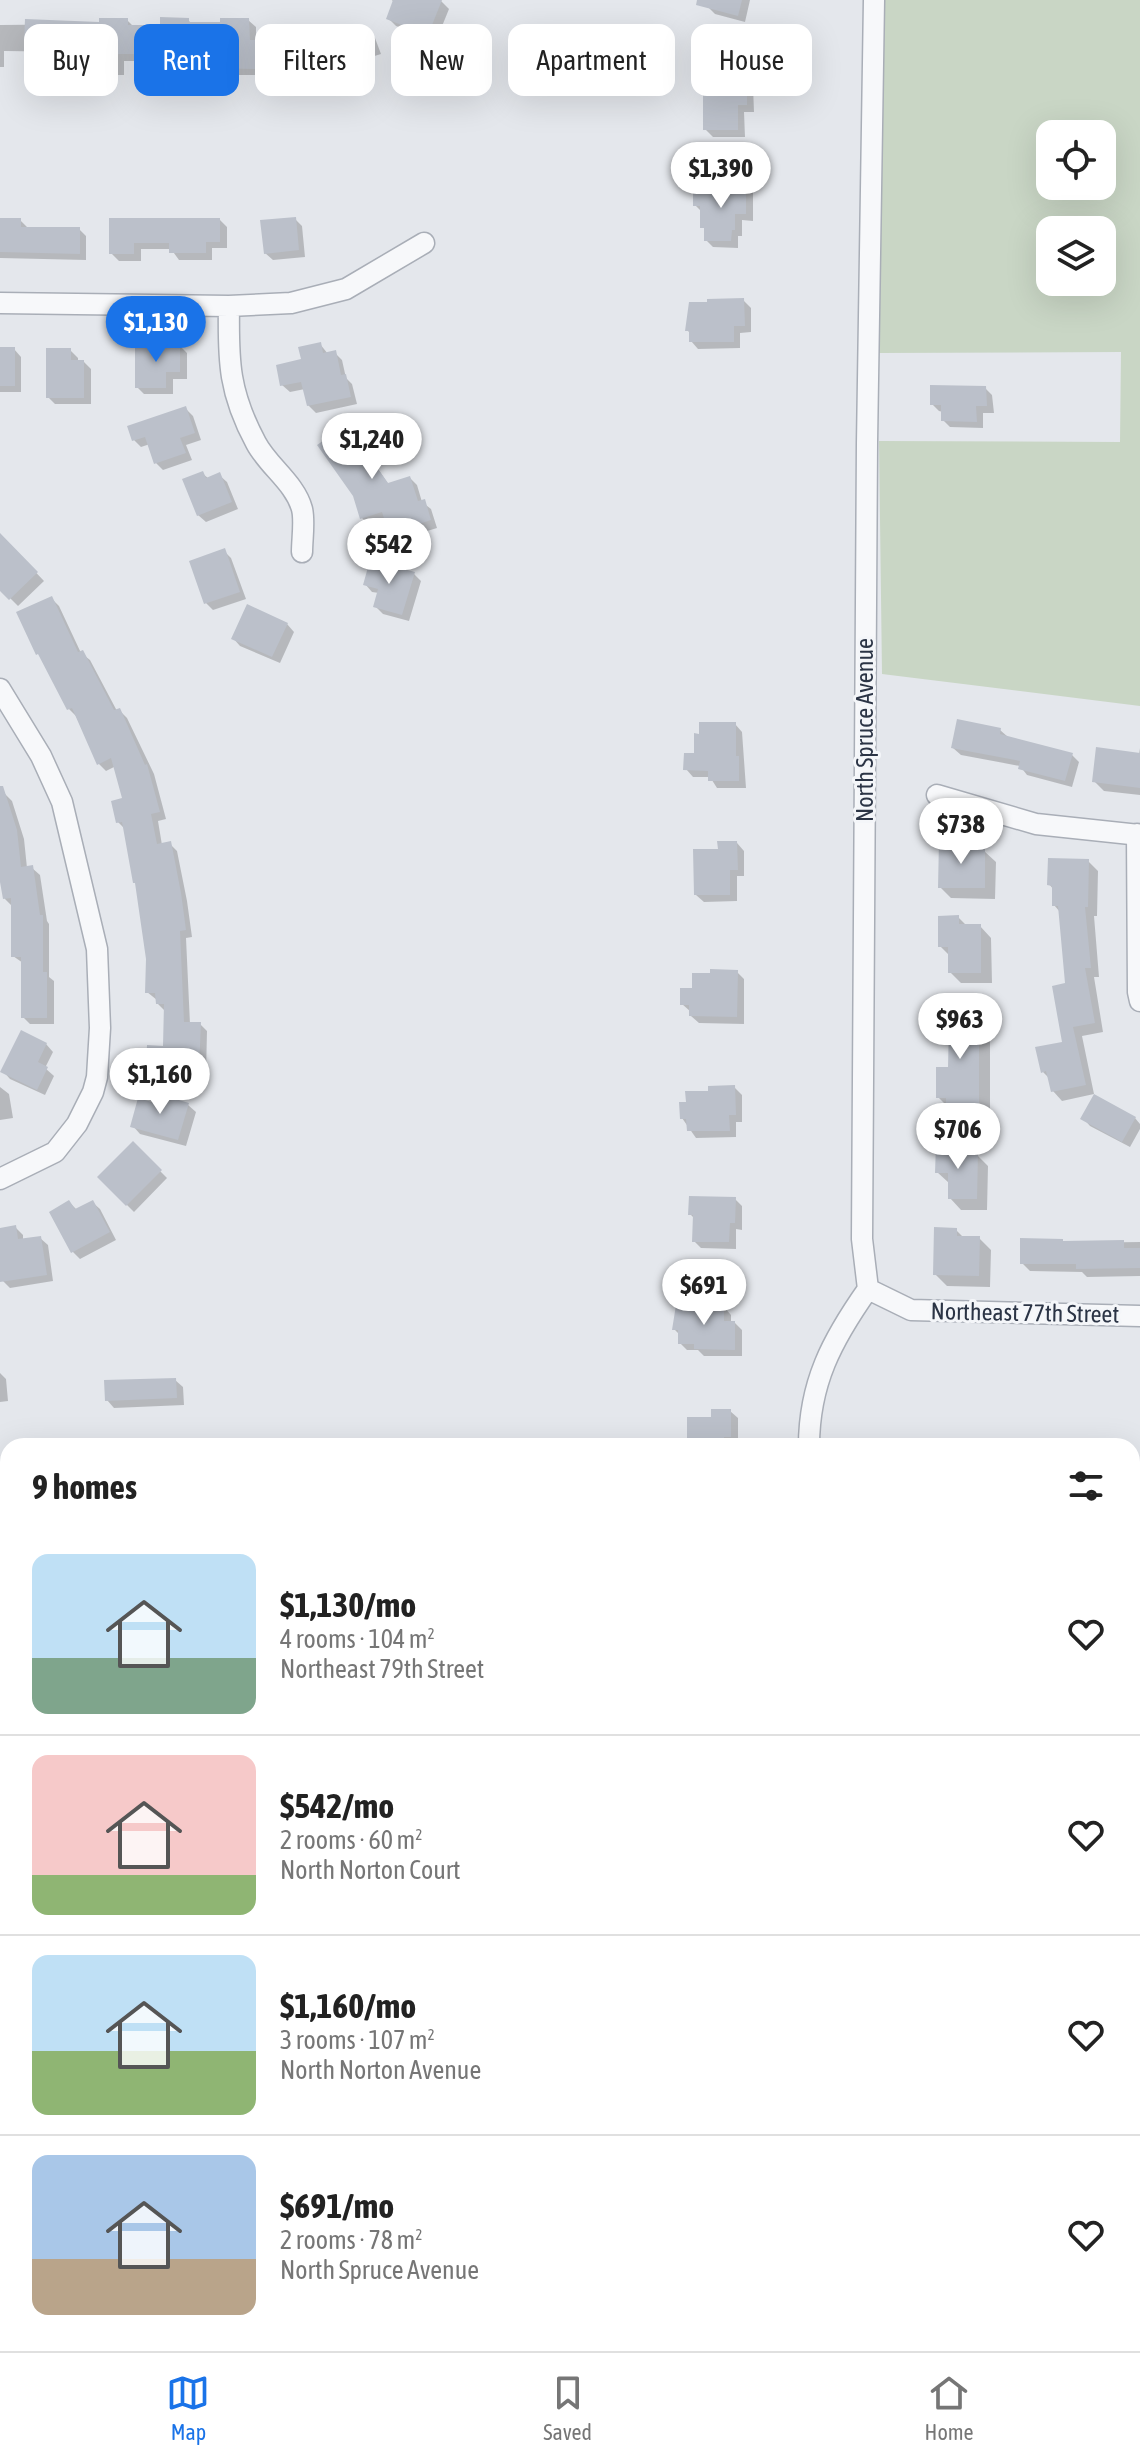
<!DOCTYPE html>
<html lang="en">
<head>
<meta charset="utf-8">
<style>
	:root { --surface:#fff; --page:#f6f6f6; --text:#222; --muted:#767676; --line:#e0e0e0; --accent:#1a73e8 }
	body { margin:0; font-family:"Asap Condensed",sans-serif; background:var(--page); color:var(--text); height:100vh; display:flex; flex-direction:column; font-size:30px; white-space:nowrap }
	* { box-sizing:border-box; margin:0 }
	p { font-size:26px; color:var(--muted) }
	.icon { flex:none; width:44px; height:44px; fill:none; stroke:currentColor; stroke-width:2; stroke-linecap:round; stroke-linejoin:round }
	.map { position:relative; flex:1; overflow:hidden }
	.sheet { position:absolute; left:0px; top:1438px; width:1140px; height:914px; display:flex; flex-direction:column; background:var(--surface); border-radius:24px 24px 0 0; box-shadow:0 8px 32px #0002 }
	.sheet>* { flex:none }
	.banner { position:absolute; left:24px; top:24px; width:1092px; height:72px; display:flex; gap:16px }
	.buttons { position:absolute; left:1036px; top:120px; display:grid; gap:16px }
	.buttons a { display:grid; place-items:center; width:80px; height:80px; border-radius:16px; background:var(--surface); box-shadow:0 8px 32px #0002; font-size:40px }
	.price { position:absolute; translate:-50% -68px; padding:0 18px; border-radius:28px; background:#fff; color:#222; font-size:26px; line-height:52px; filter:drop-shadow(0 2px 4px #0008) }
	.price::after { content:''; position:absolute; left:50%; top:48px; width:24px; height:18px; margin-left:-12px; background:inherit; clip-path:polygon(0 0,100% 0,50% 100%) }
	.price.selected { background:var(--accent); color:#fff }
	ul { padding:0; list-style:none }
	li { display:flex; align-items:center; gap:24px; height:200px; padding:0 32px }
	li+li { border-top:2px solid var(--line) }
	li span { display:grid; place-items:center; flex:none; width:224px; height:160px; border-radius:16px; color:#555 }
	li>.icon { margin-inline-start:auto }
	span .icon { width:96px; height:96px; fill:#fffc; stroke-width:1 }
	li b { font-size:34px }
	h2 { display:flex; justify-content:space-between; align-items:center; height:96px; padding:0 32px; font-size:34px }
	.pill { padding:0 28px; border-radius:16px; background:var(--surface); box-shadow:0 8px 32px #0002; font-size:28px; line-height:72px }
	.pill.selected { background:var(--accent); color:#fff }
	.tabs { display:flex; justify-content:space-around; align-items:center; height:112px; border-top:2px solid var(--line); background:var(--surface); font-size:22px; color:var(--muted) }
	.tabs a { display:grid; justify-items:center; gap:4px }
	.tabs .selected { color:var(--accent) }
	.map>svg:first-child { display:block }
	.green { fill:#c9d6c5; fill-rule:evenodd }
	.shadow { fill:#0003 }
	.building { fill:#bbc0ca }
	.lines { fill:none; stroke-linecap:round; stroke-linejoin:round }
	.minor-casing { stroke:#a9aeb7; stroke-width:23 }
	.minor { stroke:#f7f8fa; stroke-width:20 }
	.labels { text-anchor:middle; stroke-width:6; stroke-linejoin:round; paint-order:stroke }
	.street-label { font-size:24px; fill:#2b3445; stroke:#f4f6f9 }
</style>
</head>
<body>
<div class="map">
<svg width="1140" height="2351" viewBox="0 0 1140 2351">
	<rect width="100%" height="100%" fill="#e4e7ec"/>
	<!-- green -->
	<path class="green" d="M883,0h257v706l-258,-32 -3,-233 241,1 1,-90 -242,1zM1050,134h52v52h-52zM1050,230h52v52h-52z
		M0,1891h8v453h1118v7h-1126z"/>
	<!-- shadow -->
	<path class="shadow" d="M392,0l49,1 8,8 -13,32 -40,-15 -8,-8 6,-15z
		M709,0h41l-5,22 -30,-8 -8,-8z
		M127,20l7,7h28l26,-7 4,4h30l26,-4 8,7v15l43,-4 7,8v47h-36l-7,-7v-11h-53l-8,-8v-6h-78v14h-36l-7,-8v-15l-77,-1v16h-4v-42l101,-1z
		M367,30l8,8 6,16 -16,5 6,17 -30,10 -8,-8z
		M746,78l7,8 1,26h-10l1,25h-32l-8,-8 24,-43z
		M746,184l7,7v30l-11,-1v16h-4v12l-25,-1 -7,-7 -4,-28 -7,-7z
		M295,219l7,7 3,31 -32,3 -8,-7z
		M0,220h20l7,7 52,2 7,7v24l-86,-2z
		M111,220h109l7,7v21h-15v12h-33l-8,-11h-30v12h-22l-8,-8z
		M743,300l8,8v24l-11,1v15l-42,1 -7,-8v-7l-4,-4z
		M320,344l8,10 7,-1 7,7 4,18 6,6 5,20 -41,9 -8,-8 -3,-16 -15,3 -8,-7z
		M180,346l7,7v26h-14v15h-29l-7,-7z
		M0,349h14l7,8v35h-21z
		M70,350l8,8v4h6l7,7v35h-36l-7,-7z
		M985,388l7,7 2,18h-11v15l-33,-1 -7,-7v-8l-4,-1 -7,-7z
		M186,409l7,7 8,24 -15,5 6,15 -29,10 -7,-7 -6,-19 -9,3 -7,-7z
		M356,421l20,26 -9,6 22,32 21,-7 7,7 5,17 9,7 6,19 -39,12 -7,-7 -4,-13 -18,5 -7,-7z
		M202,473l7,6 10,-4 8,7 11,27 -32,13 -8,-7z
		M6,541l38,40 -26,25 -18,-18v-41z
		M224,551l7,7 15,41 -33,11 -7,-7z
		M414,574l7,7 -12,40 -26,-7 -8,-8 4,-13 -7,-1 -7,-8z
		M52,599l7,7 22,47 9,7 27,51 2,-1 8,8 27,56 12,45 -8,2 4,24 8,-1 7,7 10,50 5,36 -6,1 4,86h10l7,7 -1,44 -50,-2 -8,-8 17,-17 1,-36 -8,-8 -1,-4 -10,-8 1,-33 -10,-74 -13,-56 -7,-7 7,-22 -9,-34 -10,5 -8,-8 -22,-47 -7,-7z
		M287,624l7,8 -14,31 -40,-17 -7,-8z
		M735,724l7,8 4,56h-29l-7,-11h-17l-7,-8 10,-14 5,-19z
		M1000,730l8,7 64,18 7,7 -7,25 -45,-12 -7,-9 -59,-11 -8,-7z
		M1140,748v47l-36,-4 -10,-10 45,-26z
		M5,794l7,7 12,38 3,29h5l8,7 7,46 2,3v53l5,4v43h-24l-7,-7v-54l-10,-7 -1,-50 -7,-7 -5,-30v-74z
		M960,842l9,8 15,1 12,11 -1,37 -44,-1 -11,-11z
		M737,843l7,8v25h-7v25l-33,1 -8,-7 24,-44z
		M1088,861l10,10 -1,45h-3l5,61h-5l9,55 -21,4 12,58 -32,7 -9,-10 -3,-12 -7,-7 21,-29 3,-58 -7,-73 -6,-7v-15l-5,-6z
		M958,917l9,9h13l11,12 1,45h-31l-11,-11v-16l-10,-10z
		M737,972l7,7v45l-45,-1 -8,-7v-4l-9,-8 12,-14z
		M957,997l9,9h12l12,12v117h-31l-11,-12v-16l-10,-10 12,-28 1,-34 -12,-12z
		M46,1044l7,8 -8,16 9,8 -9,19 -35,-16 -7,-8z
		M0,1087l9,7 4,24 -13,2z
		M734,1087l8,8v27h-6v15l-40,1 -14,-20 28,-25z
		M188,1105l8,7 -10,34 -46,-12 -7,-8z
		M1083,1118h52l5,6v5l-10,18 -40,-21z
		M133,1144l34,34 -33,34 -35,-35z
		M956,1146l8,9h13l11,11 -1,44h-26l-11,-12 -1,-15 -12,-11z
		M735,1199l7,7v24l-6,-1v20l-35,-1 -7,-7v-23l-4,-4z
		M69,1202l8,8 15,-8 8,7 16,31 -36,19 -7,-7z
		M15,1227l8,8v5l17,-2 8,7 5,36 -43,7 -7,-7 -3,-51z
		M956,1230l8,8h15l12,12 -1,37 -43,-1 -12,-12z
		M1140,1242v34l-53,1 -5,-5 -52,-1 -8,-8 42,-20z
		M724,1307l7,8v8h4l7,7v26h-38l-6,-6h-11l-7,-7v-8l-5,-5z
		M0,1373l6,6 2,22 -8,1z
		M175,1380l8,7 1,18 -70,3 -7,-8z
		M730,1411l8,7v25h-8v3h-41l24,-27z
		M0,1501h8v109h-8z
		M0,1644h8v126l-8,-1z"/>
	<!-- building -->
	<path class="building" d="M393,0h49l-14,35 -42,-16z
		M697,0h45l-4,16 -42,-11z
		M160,17l29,1v4h31v-4h29l1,22h31l-1,-3 19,-1 1,51h-39l-1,-18 -60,-1v-14h-82v14h-39v-23h-55l1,-26 74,3v-4h29v7h32z
		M368,28l7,19 -16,5 6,17 -33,11 -13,-35z
		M727,76h20v29h-9v25h-35v-46h24z
		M721,182h25v32h-11v16h-3l-1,11h-27v-13h-4v-22h-7v-15h28z
		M296,217l3,33 -35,4 -4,-34z
		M0,218h21v9h59v27l-80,-2z
		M109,218h111v24h-14v11h-37v-10h-35v11h-25z
		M744,298l1,28h-11v16h-45v-11h-4l4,-29h18v-3z
		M321,342l2,11 13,-3 5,25 5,-1 5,23 -44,9 -6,-24 -21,4 -4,-21 25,-6 -3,-12z
		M135,344h45v28h-14v16h-31z
		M0,347h15v39h-15z
		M46,348h25v12h13v38h-38z
		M930,385l56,1 1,20h-11l1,16 -36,-1v-16h-11z
		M186,406l9,27 -15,5 6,15 -32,11 -9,-27 -13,4 -5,-15z
		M356,418l14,21 -9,6 27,38 22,-7 8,25 7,-2 6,21 -42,14 -7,-22 -22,7 -7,-23 -36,-51z
		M203,471l3,7 14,-6 12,30 -35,14 -15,-37z
		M0,533l38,39 -29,28 -9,-9z
		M225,548l15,44 -36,12 -15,-43z
		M370,560l45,12 -13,43 -29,-8 5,-18 -15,-4z
		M52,596l26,56 5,-2 31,60 6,-2 25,57 2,-1 13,48 -9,2 6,30 14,-3 10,52 5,37 -6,1 4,91h17l-2,46 -53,-2 1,-21 16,1 1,-42h-8l-1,-11h-10l1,-34 -11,-76h-2l-11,-61 -6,1 -5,-22 11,-3 -11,-40 -14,7 -25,-57 -5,2 -29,-56 -2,1 -20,-43z
		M247,604l41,19 -16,34 -41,-18z
		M957,719l44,9 -1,6 73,19 -8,28 -47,-12 2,-8 -69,-13z
		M699,722h37v34h3v25h-31v-10l-25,-1 1,-17h10v-20l5,1z
		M1096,747l44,6v35l-48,-6z
		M0,786h3l14,44 4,37 12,-2 7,50h3v57h4v46h-26v-61h-10v-59l-8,1 -3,-17z
		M939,840h22v8l24,1v39h-47z
		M717,841h20l1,29h-8v25h-36l-1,-46h25z
		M1048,858l41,1 -1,48h-3l6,61h-6l10,55 -22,4 13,58 -35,7 -5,-21 -5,2 -6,-26 27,-5 -10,-56 13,-3 -7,-77h-6v-20l-5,-1z
		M959,915v9h22v49h-33v-26h-10v-31z
		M710,969l28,1 -1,47 -48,-1v-11h-9v-17h12v-15h18z
		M937,995h21v9h21v120h-33v-26h-10v-31h12l1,-43h-12z
		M21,1030l26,13 -9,19 10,5 -11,23 -37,-18z
		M735,1085l1,30h-7l1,16h-43l-1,-12h-6l-1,-17h7l-1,-11h23v-5z
		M155,1093l34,10 -11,37 -48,-13 8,-29 14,4z
		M1094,1094l42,23 -14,25 -42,-23z
		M133,1141l29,29 -36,36 -29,-29z
		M936,1144h20v8l22,1 -1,46h-29v-26h-13z
		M689,1196l47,1 -1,26h-5l-1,19h-37l1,-27h-5z
		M69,1200l6,9 18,-9 17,32 -39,21 -22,-41z
		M16,1225l2,14 23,-3 6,39 -47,7v-54z
		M934,1227l23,1v8h23l-1,40 -46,-1z
		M1020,1238l43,1v2l61,-1v8h16v20l-64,1v-5h-56z
		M676,1305h48v16h11v29l-41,-1v-5h-16v-14h-6z
		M176,1378l1,20 -72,3 -1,-21z
		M711,1409h20v28h-7v9h-37v-29h24z"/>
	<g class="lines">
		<!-- minor casing -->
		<g class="minor-casing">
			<path id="minor" d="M0,303l229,3 62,-3 55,-14 78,-46
				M229,306c-1,56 0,87 27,137 12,23 39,40 46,66 3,12 0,30 0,43
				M0,689l41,67 21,46 35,147 3,79 -3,49 -4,15 -16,32 -22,28 -55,27
				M937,795l99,29 104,11
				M1137,834l1,158 2,9
				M868,1289l43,21 229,6
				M809,1446c0,-63 23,-106 59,-157l-6,-50 5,-796 7,-443
				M0,1612h8
				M1132,1802l8,-6
				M0,1881l8,1
				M1132,2146l8,174
				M0,2336l8,3
				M19,2344l16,7"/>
		</g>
		<!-- minor -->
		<use href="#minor" class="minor"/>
	</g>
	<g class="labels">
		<!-- street labels -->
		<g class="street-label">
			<text transform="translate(865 730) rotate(-90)" y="8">North Spruce Avenue</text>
			<text transform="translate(1025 1313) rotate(1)" y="8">Northeast 77th Street</text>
		</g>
	</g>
</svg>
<div class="buttons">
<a><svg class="icon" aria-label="locate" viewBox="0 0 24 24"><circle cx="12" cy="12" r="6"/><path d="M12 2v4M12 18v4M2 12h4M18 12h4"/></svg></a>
<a><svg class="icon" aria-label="layers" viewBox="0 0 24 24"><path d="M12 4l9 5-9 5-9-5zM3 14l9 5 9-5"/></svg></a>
</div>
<b class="price" style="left:721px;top:210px">$1,390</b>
<b class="price selected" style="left:156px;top:364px">$1,130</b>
<b class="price" style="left:372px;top:481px">$1,240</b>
<b class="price" style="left:389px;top:586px">$542</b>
<b class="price" style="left:961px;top:866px">$738</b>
<b class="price" style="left:960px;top:1061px">$963</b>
<b class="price" style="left:160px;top:1116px">$1,160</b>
<b class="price" style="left:958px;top:1171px">$706</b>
<b class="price" style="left:704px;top:1327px">$691</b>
<div class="banner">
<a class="pill">Buy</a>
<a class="pill selected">Rent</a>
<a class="pill">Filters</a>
<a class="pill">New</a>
<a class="pill">Apartment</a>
<a class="pill">House</a>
</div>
<section class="sheet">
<h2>9 homes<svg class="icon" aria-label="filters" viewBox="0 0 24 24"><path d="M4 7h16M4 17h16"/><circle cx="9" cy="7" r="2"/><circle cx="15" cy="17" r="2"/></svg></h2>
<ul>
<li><span style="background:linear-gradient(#bfe0f5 65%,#7fa58c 0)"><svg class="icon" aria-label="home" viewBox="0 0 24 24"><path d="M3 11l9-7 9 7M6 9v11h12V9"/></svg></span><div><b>$1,130/mo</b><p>4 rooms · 104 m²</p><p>Northeast 79th Street</p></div><svg class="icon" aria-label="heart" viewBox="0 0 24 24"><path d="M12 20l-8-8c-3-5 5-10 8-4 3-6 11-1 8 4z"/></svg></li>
<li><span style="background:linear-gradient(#f6c9c9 75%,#8fb573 0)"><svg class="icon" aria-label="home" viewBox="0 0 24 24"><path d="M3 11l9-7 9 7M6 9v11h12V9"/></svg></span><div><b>$542/mo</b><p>2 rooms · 60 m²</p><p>North Norton Court</p></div><svg class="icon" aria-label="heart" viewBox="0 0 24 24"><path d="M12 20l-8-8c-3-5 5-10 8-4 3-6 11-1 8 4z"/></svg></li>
<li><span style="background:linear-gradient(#bfe0f5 60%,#8fb573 0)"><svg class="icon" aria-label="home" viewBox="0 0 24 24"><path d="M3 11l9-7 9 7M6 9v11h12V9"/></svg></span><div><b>$1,160/mo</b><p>3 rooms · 107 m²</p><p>North Norton Avenue</p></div><svg class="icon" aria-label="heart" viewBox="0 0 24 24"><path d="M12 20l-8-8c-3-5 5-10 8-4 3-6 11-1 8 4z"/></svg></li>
<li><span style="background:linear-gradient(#a9c7e8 65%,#b9a48a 0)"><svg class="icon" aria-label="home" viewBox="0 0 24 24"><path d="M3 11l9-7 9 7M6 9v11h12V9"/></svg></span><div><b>$691/mo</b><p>2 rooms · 78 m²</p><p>North Spruce Avenue</p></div><svg class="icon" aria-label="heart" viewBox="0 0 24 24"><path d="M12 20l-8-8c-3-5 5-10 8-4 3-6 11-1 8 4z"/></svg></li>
</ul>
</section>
</div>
<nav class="tabs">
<a class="selected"><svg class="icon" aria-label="map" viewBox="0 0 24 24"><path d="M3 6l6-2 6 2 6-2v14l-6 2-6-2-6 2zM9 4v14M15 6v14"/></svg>Map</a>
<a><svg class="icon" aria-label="saved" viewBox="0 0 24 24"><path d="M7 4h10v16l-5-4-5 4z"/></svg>Saved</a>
<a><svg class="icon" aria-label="home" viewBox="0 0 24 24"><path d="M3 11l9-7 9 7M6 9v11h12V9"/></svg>Home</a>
</nav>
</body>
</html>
